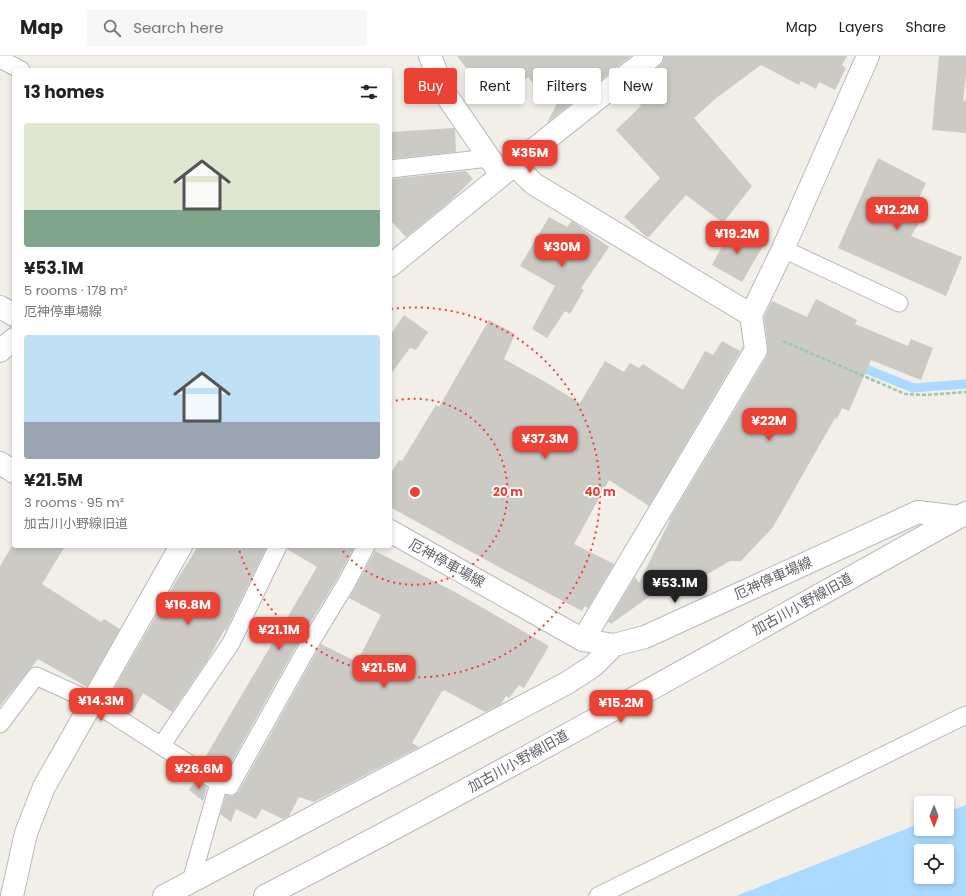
<!DOCTYPE html>
<html lang="en">
<head>
<meta charset="utf-8">
<style>
	:root { --surface:#fff; --page:#f6f6f6; --text:#222; --muted:#767676; --line:#e0e0e0; --accent:#ea4335 }
	body { margin:0; font-family:Poppins,"Noto Sans JP",sans-serif; background:var(--page); color:var(--text); height:100vh; display:flex; flex-direction:column; font-size:15px; white-space:nowrap }
	* { box-sizing:border-box; margin:0 }
	p { font-size:13px; color:var(--muted) }
	.icon { flex:none; width:22px; height:22px; fill:none; stroke:currentColor; stroke-width:2; stroke-linecap:round; stroke-linejoin:round }
	.map { position:relative; flex:1; overflow:hidden }
	.panel { position:absolute; left:12px; top:12px; width:380px; height:480px; display:flex; flex-direction:column; background:var(--surface); border-radius:4px; box-shadow:0 2px 6px #0003 }
	.panel>* { flex:none }
	.banner { position:absolute; left:404px; top:12px; width:380px; height:36px; display:flex; gap:8px }
	.needle { width:26px; rotate:180deg }
	.fabs { position:absolute; left:914px; top:740px; display:grid; gap:8px }
	.fabs a { display:grid; place-items:center; width:40px; height:40px; border-radius:4px; background:var(--surface); box-shadow:0 2px 6px #0003; font-size:20px }
	.price { position:absolute; translate:-50% -34px; padding:0 9px; border-radius:8px; background:var(--accent); color:#fff; font-size:13px; line-height:26px; filter:drop-shadow(0 1px 2px #0008) }
	.price::after { content:''; position:absolute; left:50%; top:24px; width:12px; height:9px; margin-left:-6px; background:inherit; clip-path:polygon(0 0,100% 0,50% 100%) }
	.price.on { background:#222; color:#fff }
	ul { padding:0; list-style:none }
	li { display:grid; align-content:center; gap:8px; height:212px; padding:0 12px }
	li span { display:grid; place-items:center; height:124px; border-radius:4px; color:#555 }
	li>.icon { margin-inline-start:auto }
	span .icon { width:72px; height:72px; fill:#fffc; stroke-width:1 }
	li b { font-size:17px }
	h2 { display:flex; justify-content:space-between; align-items:center; height:48px; padding:0 12px; font-size:17px }
	.chip { padding:0 14px; border-radius:4px; background:var(--surface); box-shadow:0 2px 6px #0003; font-size:14px; line-height:36px }
	.chip.on { background:var(--accent); color:#fff }
	header { display:flex; align-items:center; gap:24px; box-sizing:border-box; height:56px; padding:0 20px; background:var(--surface); border-bottom:1px solid var(--line) }
	header strong { font-size:19px }
	nav { display:flex; gap:22px; margin-inline-start:auto; font-size:14px }
	.search { width:280px; height:36px; background:var(--page); display:flex; align-items:center; gap:10px; box-sizing:border-box; padding:0 14px; border-radius:4px; color:var(--muted); font-size:15px }
	.map>svg:first-child { display:block }
	.water { fill:#aadaff; fill-rule:evenodd }
	.lines { fill:none; stroke-linecap:round; stroke-linejoin:round }
	.stream { stroke:#aadaff; stroke-width:9 }
	.building { fill:#cccac5 }
	.service-casing { stroke:#b5b8bc; stroke-width:19 }
	.minor-casing { stroke:#b5b8bc; stroke-width:24 }
	.tertiary-casing { stroke:#b5b8bc; stroke-width:24 }
	.secondary-casing { stroke:#b6babf; stroke-width:24 }
	.path { stroke:#9cc7a9; stroke-width:2.5; stroke-dasharray:4 2; stroke-linecap:butt }
	.service { stroke:#fff; stroke-width:17 }
	.minor { stroke:#fff; stroke-width:22 }
	.tertiary { stroke:#fff; stroke-width:22 }
	.secondary { stroke:#fff; stroke-width:22 }
	.ring { fill:none; stroke:#ea4335; stroke-width:2; stroke-dasharray:2 4 }
	.labels { text-anchor:middle; stroke-width:3.5; stroke-linejoin:round; paint-order:stroke }
	.street-label { font-size:14px; fill:#5f6368; stroke:#fff }
	.centre { fill:#ea4335; stroke:#fff; stroke-width:2 }
	.ring-label { font-size:12px; text-anchor:middle; font-weight:bold; fill:#ea4335; stroke:#fff; stroke-width:3.5; stroke-linejoin:round; paint-order:stroke }
</style>
</head>
<body>
<header>
<strong>Map</strong>
<div class="search"><svg class="icon" aria-label="search" viewBox="0 0 24 24"><circle cx="10" cy="10" r="6"/><path d="M15 15l6 6"/></svg>Search here</div>
<nav><a>Map</a><a>Layers</a><a>Share</a></nav>
</header>
<div class="map">
<svg width="966" height="840" viewBox="0 0 966 840">
	<rect width="100%" height="100%" fill="#f1efe8"/>
	<!-- water -->
	<path class="water" d="M966,749v91h-230l185,-73v6h26v-17zM921,795h26v26h-26z"/>
	<g class="lines">
		<!-- stream -->
		<path class="stream" d="M856,309l57,23 53,-4"/>
	</g>
	<!-- building -->
	<path class="building" d="M457,0h174l-84,67 18,-35 -15,15 -22,-26 -33,27z
		M664,0h183l-5,9 4,3 -11,22 -16,-8 -3,7 -15,-8 -2,4 -38,-20 -46,34 -21,19 58,68 -29,37 -37,-28 -38,43 -24,-21 36,-39 -44,-48 25,-24 -11,-17 29,-23 4,-4z
		M939,0h27v19l-3,25 3,1v32l-34,-3z
		M454,72l1,2 1,22 -66,7v-27z
		M878,102l48,25 -11,23 11,6 -15,24 51,21 -16,39 -108,-48z
		M466,115l7,8 -24,23 -43,35 -16,-17v-40l1,-1z
		M549,161l18,10 5,-6 37,26 -28,41 3,2 -14,24 -5,-3 -18,27 -15,-9 23,-43 -35,-20z
		M732,172l31,18 -21,36 -30,-17z
		M816,243l41,21 -2,4 53,22 3,-7 22,9 -12,32 -50,-20 -22,51 -7,-3 -5,11 -2,-1 -62,109 -32,34h-11l-57,33 -10,-7 -52,37 -3,-2 27,-45 4,6 31,-63h-1l98,-164 1,-8 -4,-31 8,-16 35,16z
		M404,259l24,17 -12,18 -6,-2 -20,27v-40z
		M489,264l26,14 -11,25 43,24 33,20 25,-42 19,11 6,-9 9,5 4,-4 40,26 22,-39 8,4 9,-14 18,10 3,-6v2l-94,159 -40,-26 -35,64 40,20 -26,44 -3,-2 -3,5 -76,-40 -116,-64v-32l9,-15 3,1 34,-56 3,2z
		M12,490h53l-23,38 59,38 3,-3 16,10 -33,58 -49,-28 -38,47v-140z
		M198,490h69l-41,84 -1,-1 -18,32 -35,51 -29,-19 -11,20 -24,-14 67,-116z
		M288,490h67l-18,33 -36,59 -76,136h-2l-20,-13 114,-194 -30,-18z
		M375,495l80,41 94,54 -25,42 -5,-3 -10,13 -3,-2 -5,8 -16,8 -41,-22 -1,2 -1,-1 -30,52 7,4 -105,55 -15,-5 -10,19 -6,3 -21,-10 -6,10 -20,-10 -5,13 -11,-8 6,-19 6,1 7,-5 82,-147 36,18 24,-47 -32,-17z
		M196,724l11,7 -4,14 -14,-11z"/>
	<g class="lines">
		<!-- service casing -->
		<g class="service-casing">
			<path id="service" d="M0,3l21,11
				M390,113l99,-11
				M783,193l116,54
				M0,668l36,-48 57,26 126,81 -28,98
				M161,690l70,-103 47,-97
				M219,727l11,3 80,-143 36,-59 20,-38
				M598,840l368,-181"/>
		</g>
		<!-- minor casing -->
		<g class="minor-casing">
			<path id="minor" d="M430,0l14,36 57,83
				M514,109l20,19 217,131
				M390,210l124,-101 131,-104 7,-5
				M0,295l14,-12
				M0,407l14,9
				M583,584l173,-290 -5,-35 32,-66 85,-193
				M12,840l14,-63 18,-46 137,-241
				M164,840l403,-213 26,-17 21,-21"/>
		</g>
		<!-- tertiary casing -->
		<g class="tertiary-casing">
			<path id="tertiary" d="M265,840c234,-121 464,-250 694,-379"/>
		</g>
		<!-- secondary casing -->
		<g class="secondary-casing">
			<path id="secondary" d="M0,251l14,8
				M390,475l193,109 31,5 31,-8 273,-125 41,5 7,-4"/>
		</g>
		<!-- path -->
		<path class="path" d="M783,285l122,53 20,1 41,-3"/>
		<!-- service -->
		<use href="#service" class="service"/>
		<!-- minor -->
		<use href="#minor" class="minor"/>
		<!-- tertiary -->
		<use href="#tertiary" class="tertiary"/>
		<!-- secondary -->
		<use href="#secondary" class="secondary"/>
	</g>
	<!-- distance rings -->
	<g class="ring">
		<path d="M390 346A93 93 0 1 1 339 490"/>
		<path d="M391 253A185 185 0 1 1 238 490"/>
	</g>
	<g class="labels">
		<!-- street labels -->
		<g class="street-label">
			<text transform="translate(447 507) rotate(29)" y="5">厄神停車場線</text>
			<text transform="translate(773 522) rotate(-24)" y="5">厄神停車場線</text>
			<text transform="translate(802 548) rotate(-29)" y="5">加古川小野線旧道</text>
			<text transform="translate(518 705) rotate(-29)" y="5">加古川小野線旧道</text>
		</g>
	</g>
	<circle cx="415" cy="436" r="6" class="centre"/>
	<g class="ring-label">
		<text x="508" y="440">20 m</text>
		<text x="600" y="440">40 m</text>
	</g>
</svg>
<div class="fabs">
<a><svg class="needle" viewBox="-14 -14 28 28"><path d="M0-13l5 13h-10z" fill="#e53935"/><path d="M0 13l5-13h-10z" fill="#767676"/></svg></a>
<a><svg class="icon" aria-label="locate" viewBox="0 0 24 24"><circle cx="12" cy="12" r="6"/><path d="M12 2v4M12 18v4M2 12h4M18 12h4"/></svg></a>
</div>
<b class="price" style="left:530px;top:118px">¥35M</b>
<b class="price" style="left:897px;top:175px">¥12.2M</b>
<b class="price" style="left:737px;top:199px">¥19.2M</b>
<b class="price" style="left:562px;top:212px">¥30M</b>
<b class="price" style="left:769px;top:386px">¥22M</b>
<b class="price" style="left:545px;top:404px">¥37.3M</b>
<b class="price on" style="left:675px;top:548px">¥53.1M</b>
<b class="price" style="left:188px;top:570px">¥16.8M</b>
<b class="price" style="left:279px;top:595px">¥21.1M</b>
<b class="price" style="left:384px;top:633px">¥21.5M</b>
<b class="price" style="left:101px;top:666px">¥14.3M</b>
<b class="price" style="left:621px;top:668px">¥15.2M</b>
<b class="price" style="left:199px;top:734px">¥26.6M</b>
<div class="banner">
<a class="chip on">Buy</a>
<a class="chip">Rent</a>
<a class="chip">Filters</a>
<a class="chip">New</a>
</div>
<section class="panel">
<h2>13 homes<svg class="icon" aria-label="filters" viewBox="0 0 24 24"><path d="M4 7h16M4 17h16"/><circle cx="9" cy="7" r="2"/><circle cx="15" cy="17" r="2"/></svg></h2>
<ul>
<li><span style="background:linear-gradient(#dfe7d0 70%,#7fa58c 0)"><svg class="icon" aria-label="home" viewBox="0 0 24 24"><path d="M3 11l9-7 9 7M6 9v11h12V9"/></svg></span><div><b>¥53.1M</b><p>5 rooms · 178 m²</p><p>厄神停車場線</p></div></li>
<li><span style="background:linear-gradient(#bfe0f5 70%,#9aa5b1 0)"><svg class="icon" aria-label="home" viewBox="0 0 24 24"><path d="M3 11l9-7 9 7M6 9v11h12V9"/></svg></span><div><b>¥21.5M</b><p>3 rooms · 95 m²</p><p>加古川小野線旧道</p></div></li>
</ul>
</section>
</div>
</body>
</html>
